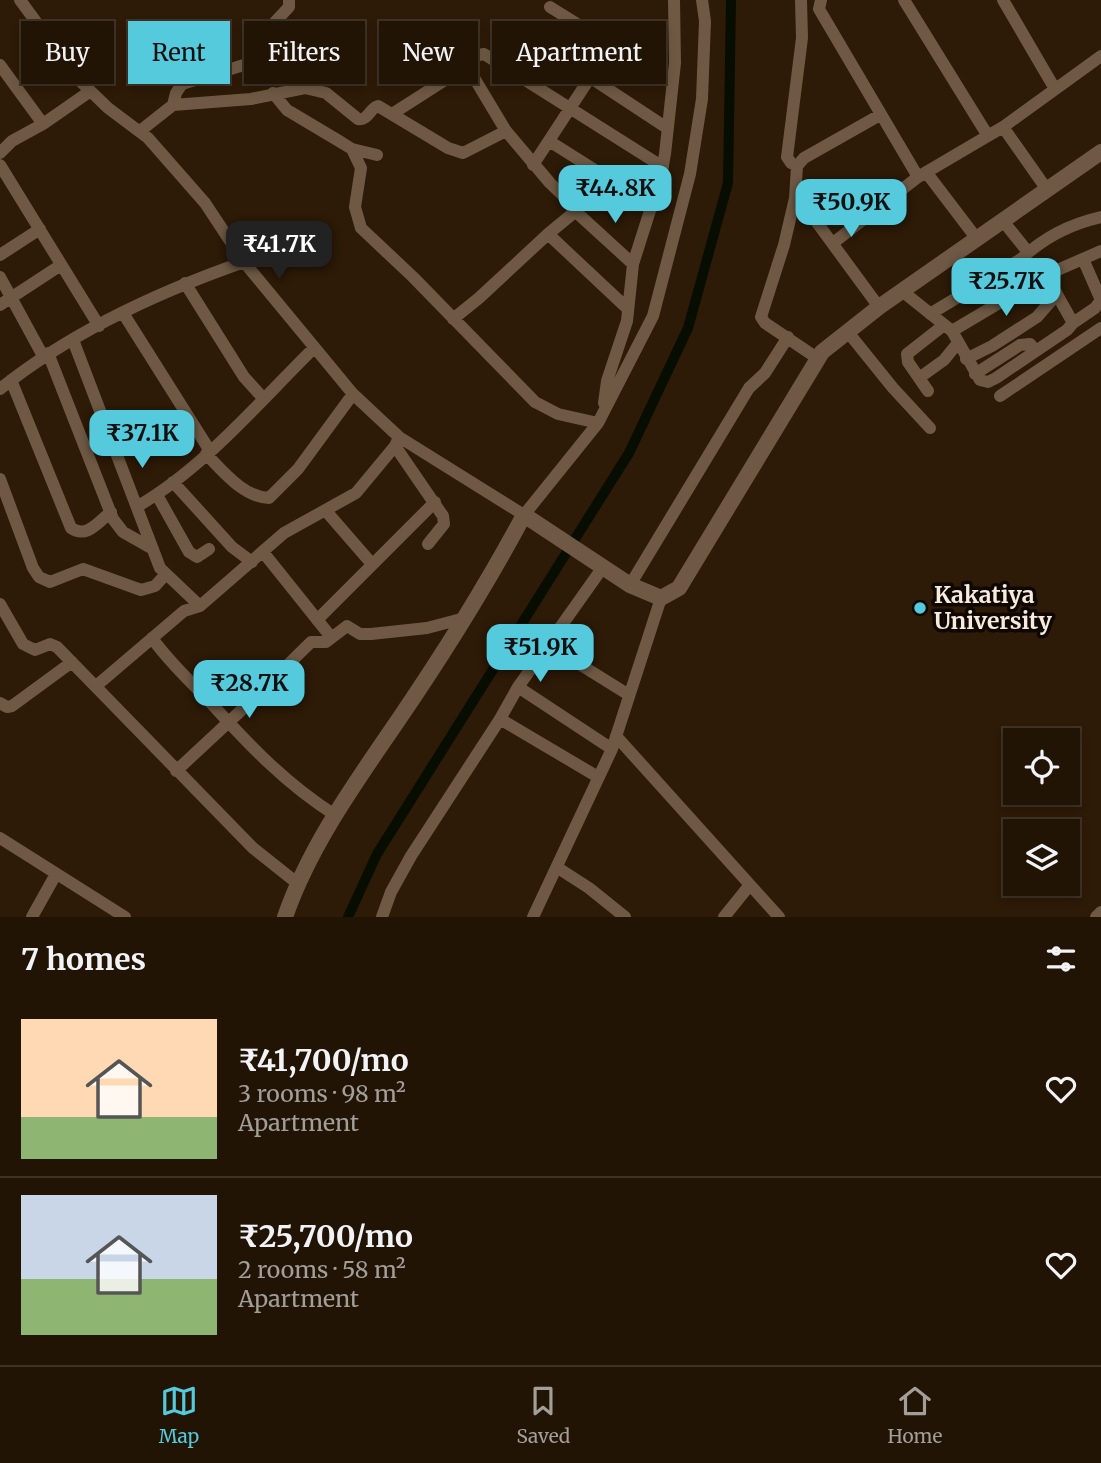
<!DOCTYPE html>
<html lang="en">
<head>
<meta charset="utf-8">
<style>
	:root { --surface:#221405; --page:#2a1d0f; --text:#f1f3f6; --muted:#a29e9a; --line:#3f3327; --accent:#54cadc }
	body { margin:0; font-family:Merriweather,serif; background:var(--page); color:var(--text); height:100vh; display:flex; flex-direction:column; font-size:26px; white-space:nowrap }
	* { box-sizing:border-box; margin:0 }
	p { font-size:23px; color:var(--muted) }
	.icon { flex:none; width:38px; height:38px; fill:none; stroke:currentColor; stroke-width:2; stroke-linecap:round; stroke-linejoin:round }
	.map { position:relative; height:917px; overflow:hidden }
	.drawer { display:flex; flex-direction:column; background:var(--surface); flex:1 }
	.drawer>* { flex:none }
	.hud { position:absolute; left:21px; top:21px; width:700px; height:63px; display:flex; gap:14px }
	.buttons { position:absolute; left:1003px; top:728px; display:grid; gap:14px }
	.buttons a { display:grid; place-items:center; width:77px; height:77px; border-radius:0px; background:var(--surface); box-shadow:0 4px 10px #0003,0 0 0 2px var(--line); font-size:35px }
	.price { position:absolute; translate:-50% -60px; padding:0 16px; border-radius:14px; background:var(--accent); color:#111; font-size:23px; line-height:46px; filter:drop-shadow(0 2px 4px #0008) }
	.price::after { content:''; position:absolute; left:50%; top:42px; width:21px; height:16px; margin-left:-10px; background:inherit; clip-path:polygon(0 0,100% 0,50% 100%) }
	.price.on { background:#222; color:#fff }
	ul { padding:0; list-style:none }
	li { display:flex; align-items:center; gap:21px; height:175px; padding:0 21px }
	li+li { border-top:2px solid var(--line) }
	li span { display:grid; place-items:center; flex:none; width:196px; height:140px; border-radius:0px; color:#555 }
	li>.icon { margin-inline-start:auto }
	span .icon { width:84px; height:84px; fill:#fffc; stroke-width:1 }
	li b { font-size:30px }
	h2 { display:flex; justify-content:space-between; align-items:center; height:84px; padding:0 21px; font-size:30px }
	.chip { padding:0 24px; border-radius:0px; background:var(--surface); box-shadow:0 4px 10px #0003,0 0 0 2px var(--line); font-size:24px; line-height:63px }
	.chip.on { background:var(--accent); color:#111 }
	.tab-bar { display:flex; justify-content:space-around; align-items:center; height:98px; border-top:2px solid var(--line); background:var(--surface); font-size:19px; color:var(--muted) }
	.tab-bar a { display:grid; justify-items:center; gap:4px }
	.tab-bar .on { color:var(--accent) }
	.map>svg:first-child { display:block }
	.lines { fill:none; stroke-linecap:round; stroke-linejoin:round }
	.canal { stroke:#070d00; stroke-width:10 }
	.minor { stroke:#6f5944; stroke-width:12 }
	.tertiary { stroke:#6f5944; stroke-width:16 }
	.poi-dot { fill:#54cadc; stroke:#0f0702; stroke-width:2.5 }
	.labels { text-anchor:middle; stroke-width:7; stroke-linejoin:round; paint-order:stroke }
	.poi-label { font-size:23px; font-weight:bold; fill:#f7eade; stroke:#0f0702; text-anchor:start }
</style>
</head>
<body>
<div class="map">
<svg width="1101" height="917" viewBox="0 0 1101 917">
	<rect width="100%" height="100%" fill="#2d1a07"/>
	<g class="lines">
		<!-- canal -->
		<path class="canal" d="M348,917l29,-63 252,-401 59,-125 40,-145 3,-183"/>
		<!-- minor -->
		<path class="minor" d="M20,0l58,79 30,29 40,30 57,65 39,59
			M821,0l-2,9 99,168
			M904,0l84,136
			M1003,0l52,89
			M550,7l122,76
			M541,45l126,83
			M251,63l24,-41 14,-15v-7
			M0,65l43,59
			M467,66l7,-10 10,-2 179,113
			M273,93l14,17 52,31 13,8 25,6
			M173,105l3,-12 6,-9 124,-38
			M392,114l75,-48 39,65 44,52 25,24 -4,8 -23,19 80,75
			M1003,127l45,64
			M140,131l33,-26 78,-6 54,-11 21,5 32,26c10,2 12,-11 20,-13l70,42 15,5 43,-22
			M549,141l103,65
			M352,149l9,19 -6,39 6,21 52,49 122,125 23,12 40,9
			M0,153l12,-12 31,-17 46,-32
			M0,165l99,161
			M533,165l79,-121
			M797,166l-6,-3 -4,-6 15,-119 -1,-38
			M926,172l51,67
			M795,198l15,15 69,94
			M575,211l58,53
			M1003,221l25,31
			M833,243l85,-66 85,-50 98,-71
			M0,255l40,-26
			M0,277l43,79
			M185,283l59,94 19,21
			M902,291l50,40 94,-56 55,-24
			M0,305l61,-40
			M123,313l87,138
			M930,314l91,-55c22,-21 49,-35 80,-42
			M453,319l26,-21 69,-64
			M1073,323l22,-15 6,-8 -18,-41
			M847,331l46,57 37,40
			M952,331l28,49 8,2 8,-4 71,-48 6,-7 -27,-48
			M73,340l87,228 40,38
			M48,353l65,166 10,13 30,17
			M817,358l-52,-35 -4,-6 23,-72 11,-47 2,-32 7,-8 76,-43
			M966,359l26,-13 45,-29 20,-23
			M975,374l45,-29 10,-1 6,7
			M919,378l25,-18 13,-16
			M11,380l60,148c16,11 27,-6 40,-16
			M0,389c71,-57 158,-97 244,-127l109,132 46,43 125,78 74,-92 55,-107 37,-142 12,-75 3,-78 -3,-21
			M928,391l-20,-29 -1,-8 37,-29
			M1000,396l101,-68
			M604,403l3,-22 20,-60 6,-57 28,-88 4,-22 10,-91 -1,-63
			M398,439l-3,7 48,70 1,8 -16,20
			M206,454c17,17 37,43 63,44l29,-29 55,-75
			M0,479l33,89 6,9 11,5 33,-13 58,21 14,-4 10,-11
			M173,482l59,65 20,15
			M157,495l32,57 8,5 12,-8
			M138,506c66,-38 122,-105 176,-158
			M326,511l46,53
			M263,552l68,85
			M630,585l119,-197 16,-15 23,-36
			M0,604l23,40 12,6 15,-6 7,3 196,201 44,35
			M317,620l118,-118
			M152,638c17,24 38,43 58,64 38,42 77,83 125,113
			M547,644l82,51
			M96,686l88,-75 16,-5 84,-73 72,-40 39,-47
			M518,687l94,62
			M0,703l7,4 5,-1 60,-44
			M616,736l163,181
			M176,771l71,-66 64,-63h15l21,-16 13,8h11l56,-6 38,-10
			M598,777l-98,-58 18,-32 85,-120
			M0,838l125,79
			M558,868l31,20 36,29
			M32,917l24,-43
			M382,917l9,-25 20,-36 89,-137
			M533,917l79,-168 49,-151
			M724,917l25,-31
			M1096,917l5,-5"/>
		<!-- tertiary -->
		<path class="tertiary" d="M285,917c25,-72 71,-135 114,-198 45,-66 87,-133 125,-204l106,70 31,13 18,-10 143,-236 57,-45 222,-155"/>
	</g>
	<!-- markers -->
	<circle class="poi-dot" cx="920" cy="608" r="7"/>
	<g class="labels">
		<!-- poi labels -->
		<g class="poi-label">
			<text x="934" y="603">Kakatiya<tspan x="934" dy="26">University</tspan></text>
		</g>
	</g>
</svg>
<div class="buttons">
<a><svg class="icon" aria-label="locate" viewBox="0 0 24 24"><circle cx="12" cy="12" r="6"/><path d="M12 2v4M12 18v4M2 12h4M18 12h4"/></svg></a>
<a><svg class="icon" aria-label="layers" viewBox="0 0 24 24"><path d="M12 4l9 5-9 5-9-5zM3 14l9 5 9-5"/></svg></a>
</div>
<b class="price" style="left:615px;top:225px">₹44.8K</b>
<b class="price" style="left:851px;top:239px">₹50.9K</b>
<b class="price on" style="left:279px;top:281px">₹41.7K</b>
<b class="price" style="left:1006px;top:318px">₹25.7K</b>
<b class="price" style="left:142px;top:470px">₹37.1K</b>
<b class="price" style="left:540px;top:684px">₹51.9K</b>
<b class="price" style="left:249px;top:720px">₹28.7K</b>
<div class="hud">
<a class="chip">Buy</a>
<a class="chip on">Rent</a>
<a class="chip">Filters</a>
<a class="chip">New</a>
<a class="chip">Apartment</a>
</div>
</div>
<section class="drawer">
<h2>7 homes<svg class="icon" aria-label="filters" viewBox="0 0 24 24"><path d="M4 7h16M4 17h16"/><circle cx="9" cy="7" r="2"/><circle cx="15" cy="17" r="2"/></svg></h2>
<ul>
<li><span style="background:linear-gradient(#ffd9b3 70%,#8fb573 0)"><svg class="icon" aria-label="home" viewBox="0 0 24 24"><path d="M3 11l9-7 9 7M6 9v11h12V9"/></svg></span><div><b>₹41,700/mo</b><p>3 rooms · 98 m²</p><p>Apartment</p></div><svg class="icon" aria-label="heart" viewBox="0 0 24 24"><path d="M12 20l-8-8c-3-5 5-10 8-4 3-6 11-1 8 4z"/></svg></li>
<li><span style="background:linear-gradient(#c9d6e8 60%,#8fb573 0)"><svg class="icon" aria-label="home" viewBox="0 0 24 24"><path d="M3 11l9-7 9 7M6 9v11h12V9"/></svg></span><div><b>₹25,700/mo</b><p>2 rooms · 58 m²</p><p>Apartment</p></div><svg class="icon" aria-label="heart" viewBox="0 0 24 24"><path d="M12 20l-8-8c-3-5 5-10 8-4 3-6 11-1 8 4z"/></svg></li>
</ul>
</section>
<nav class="tab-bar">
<a class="on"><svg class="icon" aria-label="map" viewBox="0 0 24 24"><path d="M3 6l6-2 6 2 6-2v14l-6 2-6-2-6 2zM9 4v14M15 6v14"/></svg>Map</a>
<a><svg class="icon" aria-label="saved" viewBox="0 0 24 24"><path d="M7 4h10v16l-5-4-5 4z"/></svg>Saved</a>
<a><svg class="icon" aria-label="home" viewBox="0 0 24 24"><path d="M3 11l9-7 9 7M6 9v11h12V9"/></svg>Home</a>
</nav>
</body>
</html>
